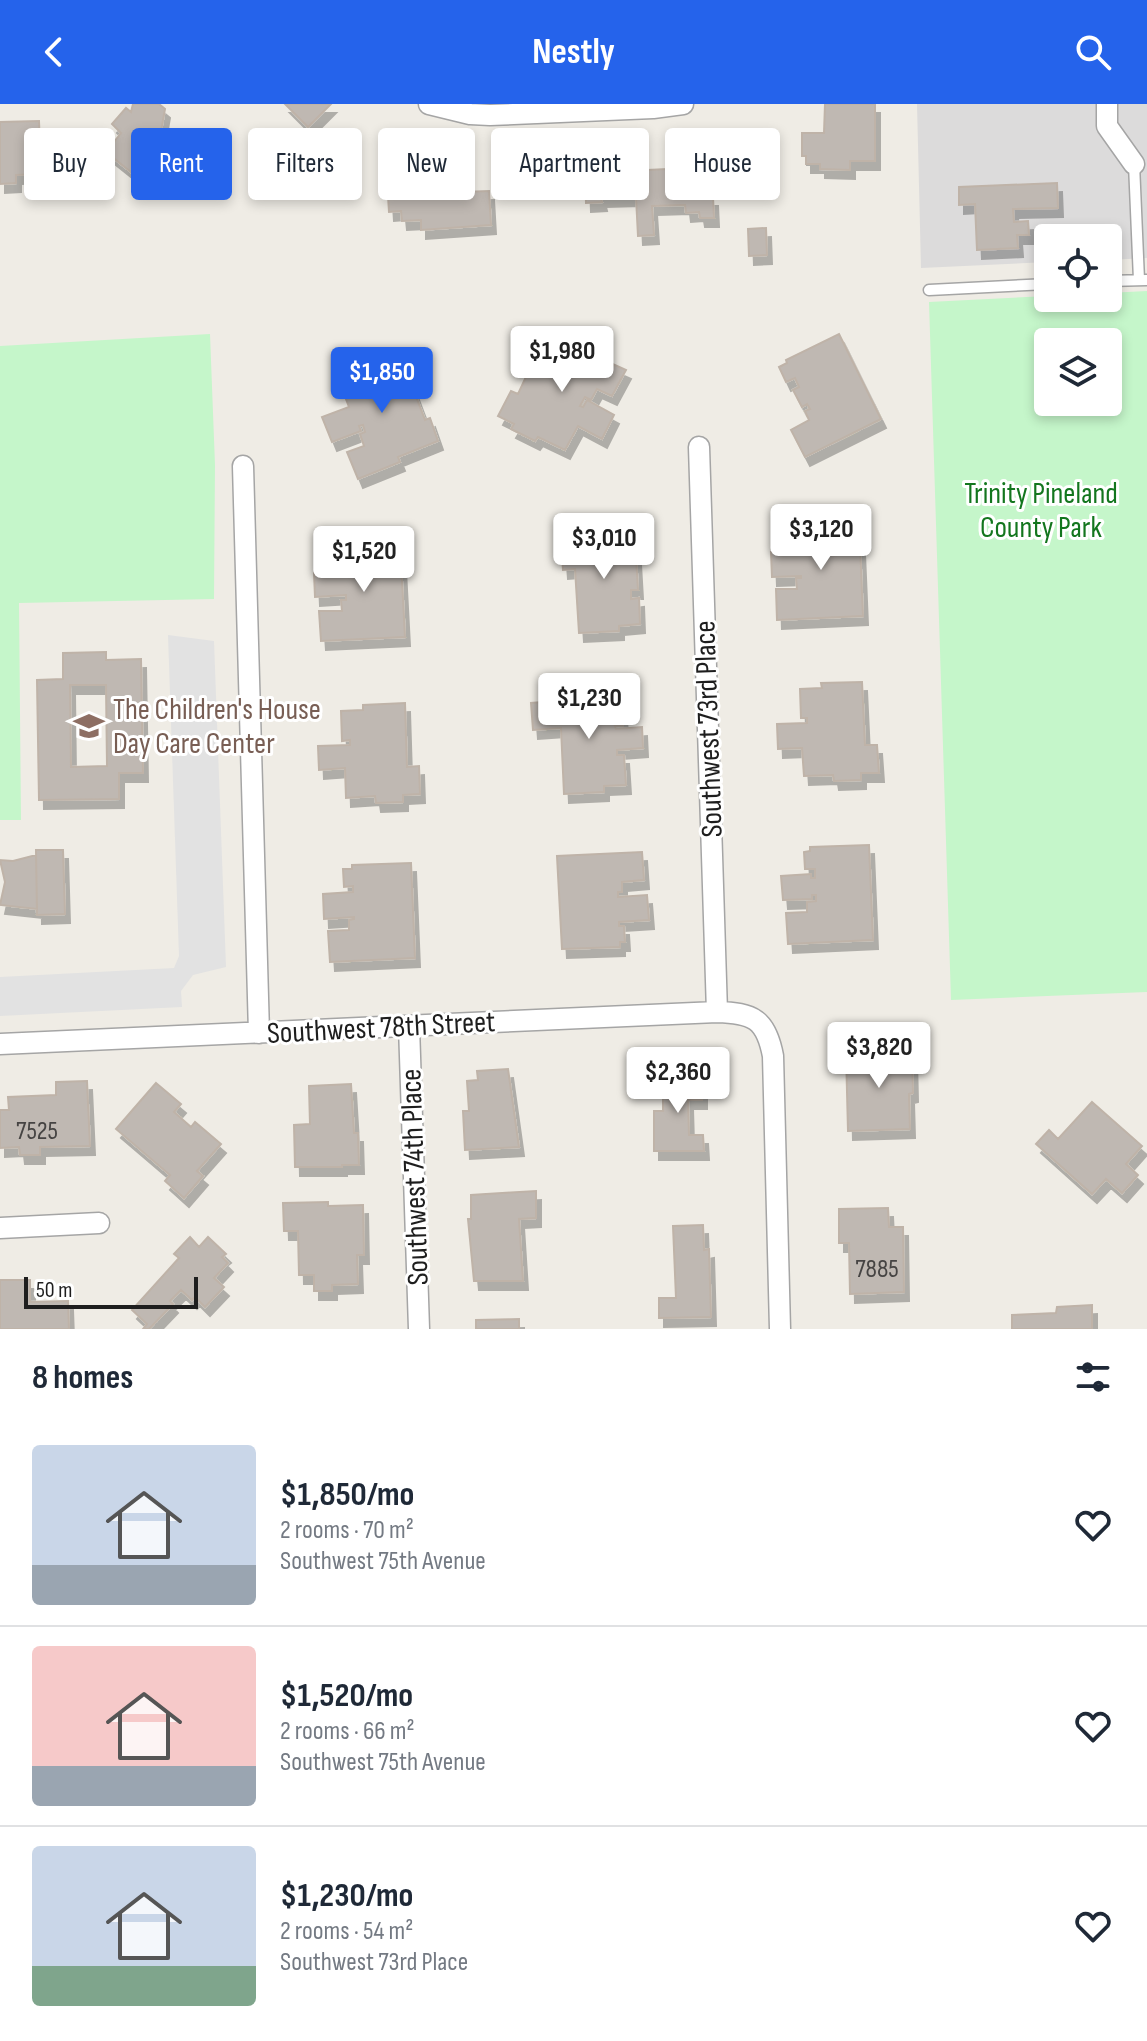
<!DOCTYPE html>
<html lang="en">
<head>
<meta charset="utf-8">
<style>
	:root { --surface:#fff; --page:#f2f2f3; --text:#1f2937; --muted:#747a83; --line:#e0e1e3; --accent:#2563eb }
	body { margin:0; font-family:"Sofia Sans Condensed",sans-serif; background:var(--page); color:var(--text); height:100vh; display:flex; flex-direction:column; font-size:30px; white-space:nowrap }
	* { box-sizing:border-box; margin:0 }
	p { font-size:26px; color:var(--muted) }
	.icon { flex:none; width:44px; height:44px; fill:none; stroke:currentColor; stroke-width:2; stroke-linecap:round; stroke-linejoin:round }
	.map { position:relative; height:1225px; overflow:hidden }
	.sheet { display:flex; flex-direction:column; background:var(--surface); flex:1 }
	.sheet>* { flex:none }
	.guide { position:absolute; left:24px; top:24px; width:1100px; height:72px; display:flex; gap:16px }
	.controls { position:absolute; left:1034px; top:120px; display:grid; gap:16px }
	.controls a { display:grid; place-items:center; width:88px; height:88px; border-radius:8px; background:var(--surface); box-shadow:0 4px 12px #0003; font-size:40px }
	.scale { position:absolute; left:24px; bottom:20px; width:174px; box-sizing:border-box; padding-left:8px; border:4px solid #1e1e1e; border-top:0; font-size:22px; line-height:28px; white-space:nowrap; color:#1e1e1e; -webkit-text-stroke:6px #fff; paint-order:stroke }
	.price { position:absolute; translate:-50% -68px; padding:0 18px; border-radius:8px; background:#fff; color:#222; font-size:26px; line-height:52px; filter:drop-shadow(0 2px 4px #0008) }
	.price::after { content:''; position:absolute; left:50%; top:48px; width:24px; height:18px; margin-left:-12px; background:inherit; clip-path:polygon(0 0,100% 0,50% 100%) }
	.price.active { background:var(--accent); color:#fff }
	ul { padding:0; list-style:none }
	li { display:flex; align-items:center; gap:24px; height:200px; padding:0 32px }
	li+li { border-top:2px solid var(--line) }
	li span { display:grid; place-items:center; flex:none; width:224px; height:160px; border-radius:8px; color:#555 }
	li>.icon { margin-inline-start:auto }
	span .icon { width:96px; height:96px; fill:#fffc; stroke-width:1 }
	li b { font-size:34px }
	h2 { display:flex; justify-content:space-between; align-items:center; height:96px; padding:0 32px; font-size:34px }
	.tag { padding:0 28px; border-radius:8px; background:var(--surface); box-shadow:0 4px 12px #0003; font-size:28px; line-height:72px }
	.tag.active { background:var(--accent); color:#fff }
	header { display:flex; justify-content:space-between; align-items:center; height:104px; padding:0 32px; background:var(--accent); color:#fff; font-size:36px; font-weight:700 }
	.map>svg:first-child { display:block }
	.residential { fill:#dcdbdb }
	.park { fill:#c5f6ca; fill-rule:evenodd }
	.parking { fill:#e2e2e2 }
	.building { fill:#bfb8b2; stroke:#bfb3a8; stroke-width:2; fill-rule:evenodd; filter:url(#shadow) }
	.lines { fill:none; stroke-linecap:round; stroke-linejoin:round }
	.service-casing { stroke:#a5a5a5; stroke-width:13 }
	.minor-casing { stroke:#a5a5a5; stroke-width:23 }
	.service { stroke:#fff; stroke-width:10 }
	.minor { stroke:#fff; stroke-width:20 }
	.labels { text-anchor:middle; stroke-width:6; stroke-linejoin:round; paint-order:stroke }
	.number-label { font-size:26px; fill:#464443 }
	.park-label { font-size:30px; fill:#13761e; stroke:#fff }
	.education-label { font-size:30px; fill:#785e54; stroke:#fff; text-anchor:start }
	.street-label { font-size:30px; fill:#1e1e1e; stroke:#fff }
</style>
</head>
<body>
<header><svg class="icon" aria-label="back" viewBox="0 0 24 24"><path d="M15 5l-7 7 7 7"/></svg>Nestly<svg class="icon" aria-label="search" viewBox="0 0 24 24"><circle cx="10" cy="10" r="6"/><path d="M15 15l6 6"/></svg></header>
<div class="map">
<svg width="1147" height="1225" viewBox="0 0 1147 1225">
	<defs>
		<filter id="shadow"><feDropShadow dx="5" dy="9" stdDeviation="0" flood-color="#0004"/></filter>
	</defs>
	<rect width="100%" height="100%" fill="#efece5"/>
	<!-- residential -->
	<path class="residential" d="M917,0h230v154l-39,2v-22h-60v24l-127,6z"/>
	<!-- park -->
	<path class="park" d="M1147,187v701l-196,8 -22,-698 119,-6 60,2v-5zM1048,238h60v60h-60z
		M210,230l5,131 -1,134 -195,4 2,217h-21v-474z"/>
	<!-- parking -->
	<path class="parking" d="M168,531l46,6 12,326 -33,8 -12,16 1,16 -182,9v-39l174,-9 5,-12z"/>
	<!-- building -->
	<path class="building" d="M133,0h26l6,5 -5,28 -29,35 -25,-20 15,-19 -9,-9 14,-16 5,4z
		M285,0h46l-23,23z
		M825,0h50v57h-25v9l-30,-1v-5h-14v-8h-4v-23h22z
		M39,17l2,53 -25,1v8l-16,1v-62z
		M709,63l1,21 -9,1 1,8h11l1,21h-14l-1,-6 -13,1 -1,-8 -33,1 2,29 -16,1 -2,-39 -35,1 1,4 -16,1 -1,-30z
		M1057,79l1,25 -45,1 1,13 14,-1 1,14h-12l1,13 -41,2 -2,-46 -16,1v-18z
		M461,84v4l28,-1 2,34 -70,5v-10l-19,1 -1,-10 -12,1 -1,-16 47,-2 -1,-5z
		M766,124l1,27 -18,1 -1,-27z
		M546,230l80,36 -14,26 -15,-7 -6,11 -6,-3 -5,9 3,1 4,-7 27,15 -12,24 -24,-13 -13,24 -27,-13 -3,4 -24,-12 3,-5 -16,-8 13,-25 7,3z
		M839,230l42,85 -76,38 -14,-27 18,-10 -4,-9 5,-2 -3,-5 -5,3 -9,-17 6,-3 -4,-9 -9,4 -7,-15 8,-4 -1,-3z
		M410,250l10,26 -9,3 14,37 5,-2 8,23 -40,16 2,5 -42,17 -11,-27 17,-6 -4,-12 5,-2 -2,-7 -4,1 2,5 -29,11 -10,-25 27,-10 -10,-26 29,-11 -3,-6 26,-9 2,5z
		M859,417l4,95 -86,4 -1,-31h21l-1,-11h5v-2l-29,1 -1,-25 29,-1v-5h-8v-19h7v-3z
		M605,428l1,8 29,-2 3,52h-7v9l8,-1 1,26 -21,2v5l-40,2 -4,-64 -12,1 -2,-28 19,-1 -1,-7z
		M400,439l5,94 -84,4 -2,-30h23l-1,-11h5v-5l-31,2 -1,-24 30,-2v-5h-5l-1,-17h5v-3z
		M106,548v8l35,-1 2,114h-24v26l-80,1 -2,-120 26,-1v-26zM70,581h36l1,81 -36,1z
		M862,578l3,63h12l2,28h-18v7l-27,1 -1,-6 -29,1 -2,-28 -24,1 -1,-25 30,-1v-5h-6l-1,-29 22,-1 -1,-5z
		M621,592l2,30h-8l1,3 26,-2 1,21 -26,2v5h7l2,30 -22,1v6l-40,2 -3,-66 -28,2 -2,-27z
		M405,599l2,64 12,-1 1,28 -17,1v7l-27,1 -1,-7 -29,2 -1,-30 -26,2 -1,-24 32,-1v-5l-8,1 -1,-30 22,-1v-5z
		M869,741l4,95 -85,4 -2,-31 21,-1v-10l9,-1v-6h-4v4l-29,1 -2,-24 30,-2v4h4v-9h-10l-1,-17 6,-1v-4z
		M36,746h27l2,64 -28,1z
		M642,748l2,28 -22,2v10h-4v5l29,-2 2,25 -30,2v4h5l1,16h-5v5l-58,2 -5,-93z
		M36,751l1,54 -37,-4 5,-23 -5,-22 13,1z
		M411,759l4,95 -85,4 -2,-31 21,-1v-10l5,-1v-2l-30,2 -1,-25 30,-2v-6l-9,1 -1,-18h9v-4z
		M912,947l1,42 -4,1 1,35 -62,2 -2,-79z
		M508,965l11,78 -54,3 -2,-39h6l-2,-30 11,-1 -1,-9z
		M663,972h39v24h-14l1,35h14l1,16h-50v-40h9z
		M87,977l3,65 -50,1v8h-20l-1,-8 -19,1v-38h9l-1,-13 48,-2v-13z
		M156,979l25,21 -7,8 17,15 4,-5 26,22 -24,27 6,5 -19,22 -19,-17 5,-6 -54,-46z
		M351,980l3,49h4l1,32h-17v2h-47l-1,-42 16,-1 -1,-38z
		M1092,998l50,44 -16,18 12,11 -16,18 -16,-14 -14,15 -56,-50 13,-14 9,9z
		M536,1087v27l-17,1 4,62h-49l-6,-62h3v-24z
		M328,1098v4l35,-1 1,50h-7l1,29 -26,1v6h-18v-16h-15l-1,-44h-14l-1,-28z
		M888,1104l1,19h14l1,65 -54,2 -1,-51h-10v-34z
		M703,1121l1,25 5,-1 2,68 -52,1v-20h17l-3,-72z
		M190,1133l9,10 9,-10 18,17 -4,3 6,6 -14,15 10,9 -19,20 -10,-10 -3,3 -11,-10 -11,11 3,3 -24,25h-6l4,-5 -15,-14 47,-52 -5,-4z
		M0,1176h30v22l38,-1 1,28h-69z
		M1092,1201v24h-80v-14l44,-2 1,-6z
		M519,1215v10h-43v-9z"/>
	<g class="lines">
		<!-- service casing -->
		<g class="service-casing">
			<path id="service" d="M1134,60l5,116
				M1108,177l39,-1
				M929,186l119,-6"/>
		</g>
		<!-- minor casing -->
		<g class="minor-casing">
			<path id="minor" d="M429,0l41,10 20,1 163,-7 30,-4
				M1107,0v22l27,38
				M699,343l18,565
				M243,362l16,567
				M409,922l10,303
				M0,940l717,-32c36,1 49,7 56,44l7,273
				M0,1124l99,-5"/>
		</g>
		<!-- service -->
		<use href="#service" class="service"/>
		<!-- minor -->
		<use href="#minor" class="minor"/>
	</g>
	<!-- icons -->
	<defs>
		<g id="school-bare" transform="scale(2.4)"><path d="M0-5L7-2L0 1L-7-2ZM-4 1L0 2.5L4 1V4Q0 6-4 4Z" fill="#8d6e63" stroke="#fff" stroke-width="2.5" paint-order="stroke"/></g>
	</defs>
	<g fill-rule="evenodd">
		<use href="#school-bare" x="89" y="622"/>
	</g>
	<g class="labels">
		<!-- number labels -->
		<g class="number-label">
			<text x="37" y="1035">7525</text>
			<text x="877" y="1173">7885</text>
		</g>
		<!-- park labels -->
		<g class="park-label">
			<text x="1041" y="399">Trinity Pineland<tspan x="1041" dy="34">County Park</tspan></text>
		</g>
		<!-- education labels -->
		<g class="education-label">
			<text x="113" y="615">The Children's House<tspan x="113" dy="34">Day Care Center</tspan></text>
		</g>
		<!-- street labels -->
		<g class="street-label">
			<text transform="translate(708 625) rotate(-92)" y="10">Southwest 73rd Place</text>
			<text transform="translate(381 923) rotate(-3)" y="10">Southwest 78th Street</text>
			<text transform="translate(414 1073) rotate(-92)" y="10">Southwest 74th Place</text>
		</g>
	</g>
</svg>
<div class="controls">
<a><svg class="icon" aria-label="locate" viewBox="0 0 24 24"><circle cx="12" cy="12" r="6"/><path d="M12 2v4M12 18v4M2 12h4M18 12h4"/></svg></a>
<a><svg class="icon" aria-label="layers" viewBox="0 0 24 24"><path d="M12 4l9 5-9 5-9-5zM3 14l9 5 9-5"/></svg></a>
</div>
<div class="scale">50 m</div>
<b class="price" style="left:562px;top:290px">$1,980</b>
<b class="price active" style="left:382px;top:311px">$1,850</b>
<b class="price" style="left:821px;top:468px">$3,120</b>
<b class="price" style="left:604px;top:477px">$3,010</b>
<b class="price" style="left:364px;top:490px">$1,520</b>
<b class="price" style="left:589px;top:637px">$1,230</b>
<b class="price" style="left:879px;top:986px">$3,820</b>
<b class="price" style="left:678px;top:1011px">$2,360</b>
<div class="guide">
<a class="tag">Buy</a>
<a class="tag active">Rent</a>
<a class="tag">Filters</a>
<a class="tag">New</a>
<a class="tag">Apartment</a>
<a class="tag">House</a>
</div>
</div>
<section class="sheet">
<h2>8 homes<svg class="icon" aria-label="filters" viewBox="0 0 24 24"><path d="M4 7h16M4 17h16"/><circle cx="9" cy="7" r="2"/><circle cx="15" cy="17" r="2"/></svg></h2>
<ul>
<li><span style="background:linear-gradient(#c9d6e8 75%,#9aa5b1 0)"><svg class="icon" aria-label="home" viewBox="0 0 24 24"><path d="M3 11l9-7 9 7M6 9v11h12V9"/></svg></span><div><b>$1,850/mo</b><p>2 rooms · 70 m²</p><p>Southwest 75th Avenue</p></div><svg class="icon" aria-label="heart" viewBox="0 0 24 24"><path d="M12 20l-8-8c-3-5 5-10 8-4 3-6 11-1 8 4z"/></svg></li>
<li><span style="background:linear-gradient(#f6c9c9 75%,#9aa5b1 0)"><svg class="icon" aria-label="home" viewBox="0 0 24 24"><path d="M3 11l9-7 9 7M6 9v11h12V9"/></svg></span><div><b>$1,520/mo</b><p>2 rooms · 66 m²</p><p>Southwest 75th Avenue</p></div><svg class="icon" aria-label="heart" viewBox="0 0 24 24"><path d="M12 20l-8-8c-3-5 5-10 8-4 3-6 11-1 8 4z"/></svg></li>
<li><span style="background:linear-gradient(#c9d6e8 75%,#7fa58c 0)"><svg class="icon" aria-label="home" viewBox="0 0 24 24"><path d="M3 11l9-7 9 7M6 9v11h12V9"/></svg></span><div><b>$1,230/mo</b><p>2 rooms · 54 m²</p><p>Southwest 73rd Place</p></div><svg class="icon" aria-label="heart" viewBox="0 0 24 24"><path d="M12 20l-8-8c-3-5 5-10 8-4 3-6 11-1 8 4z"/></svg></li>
</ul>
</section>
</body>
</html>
